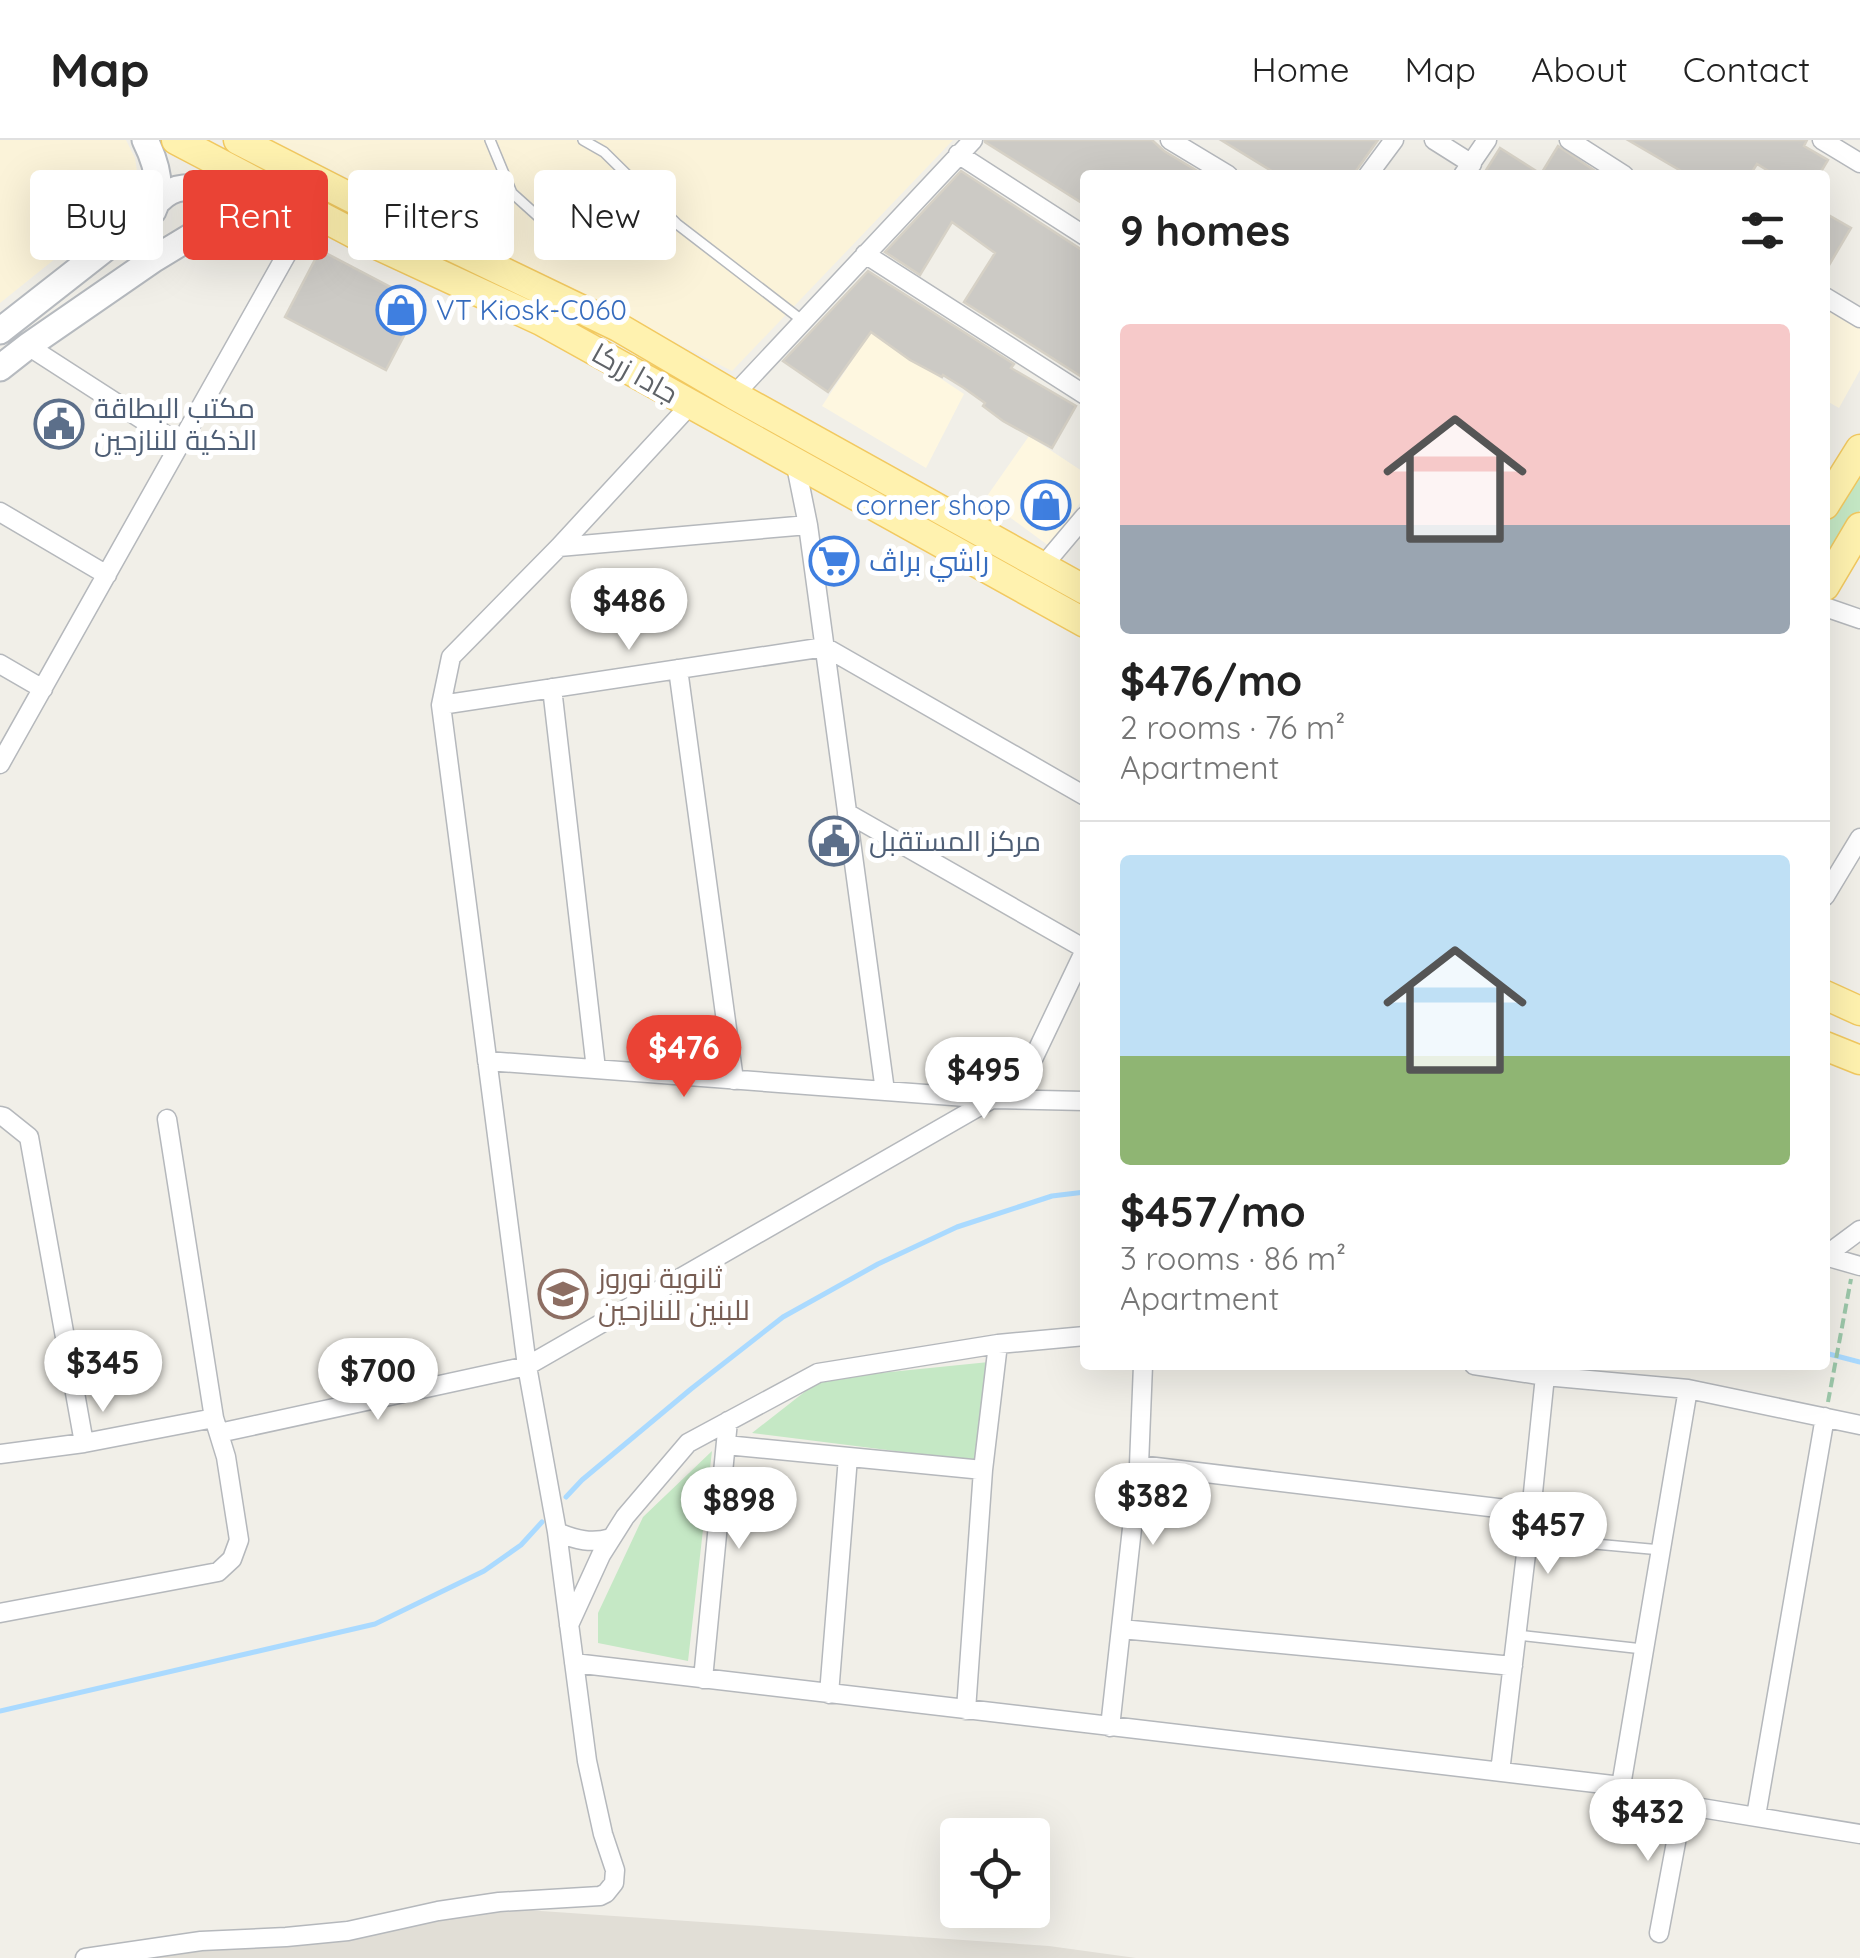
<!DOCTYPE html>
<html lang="en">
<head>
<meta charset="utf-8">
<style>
	:root { --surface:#fff; --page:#f6f6f6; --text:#222; --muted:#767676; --line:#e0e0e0; --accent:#ea4335 }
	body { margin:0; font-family:Quicksand,Cairo,sans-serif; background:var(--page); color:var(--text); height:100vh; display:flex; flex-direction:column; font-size:38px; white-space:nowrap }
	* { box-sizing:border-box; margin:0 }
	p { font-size:32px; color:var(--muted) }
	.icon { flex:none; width:55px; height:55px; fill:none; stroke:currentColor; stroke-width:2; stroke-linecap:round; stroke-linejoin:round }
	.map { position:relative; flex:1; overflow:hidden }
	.sheet { position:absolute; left:1080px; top:30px; width:750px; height:1200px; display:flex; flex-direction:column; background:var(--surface); border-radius:10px; box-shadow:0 10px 40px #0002 }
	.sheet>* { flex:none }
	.top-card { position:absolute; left:30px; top:30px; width:900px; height:90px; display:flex; gap:20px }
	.tools { position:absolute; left:940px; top:1678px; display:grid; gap:20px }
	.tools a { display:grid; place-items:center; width:110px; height:110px; border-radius:10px; background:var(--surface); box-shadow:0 10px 40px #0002; font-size:50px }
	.price { position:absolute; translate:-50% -85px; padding:0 22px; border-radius:35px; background:#fff; color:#222; font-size:32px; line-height:65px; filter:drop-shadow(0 2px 5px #0008) }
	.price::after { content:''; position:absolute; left:50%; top:60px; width:30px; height:22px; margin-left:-15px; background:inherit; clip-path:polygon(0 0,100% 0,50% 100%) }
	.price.active { background:var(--accent); color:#fff }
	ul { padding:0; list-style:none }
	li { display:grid; align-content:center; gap:20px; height:530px; padding:0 40px }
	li+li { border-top:2px solid var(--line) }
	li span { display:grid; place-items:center; height:310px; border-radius:10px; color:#555 }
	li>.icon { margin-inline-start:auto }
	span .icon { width:180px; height:180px; fill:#fffc; stroke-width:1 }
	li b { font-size:42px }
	h2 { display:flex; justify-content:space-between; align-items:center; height:120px; padding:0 40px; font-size:42px }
	.chip { padding:0 35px; border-radius:10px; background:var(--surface); box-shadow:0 10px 40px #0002; font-size:35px; line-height:90px }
	.chip.active { background:var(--accent); color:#fff }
	header { display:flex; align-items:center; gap:60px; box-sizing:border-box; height:140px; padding:0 50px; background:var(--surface); border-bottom:2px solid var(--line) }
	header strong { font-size:48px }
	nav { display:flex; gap:55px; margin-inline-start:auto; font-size:35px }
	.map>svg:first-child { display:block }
	.commercial { fill:#fef7e0 }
	.education { fill:#e1ded6 }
	.green { fill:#c5e8c5 }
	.sand { fill:#fbf3d9 }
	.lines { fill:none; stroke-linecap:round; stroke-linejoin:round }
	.stream { stroke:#aadaff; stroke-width:5 }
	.building { fill:#cccac5; stroke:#d6d1c6; stroke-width:2.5 }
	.service-casing { stroke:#b5b8bc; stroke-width:12 }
	.minor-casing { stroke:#b5b8bc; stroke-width:21 }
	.secondary-casing { stroke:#b6babf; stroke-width:29 }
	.primary-casing { stroke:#f2c960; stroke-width:31 }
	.path { stroke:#9cc7a9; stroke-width:4; stroke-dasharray:10 5; stroke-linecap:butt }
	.service { stroke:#fff; stroke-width:9 }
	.minor { stroke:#fff; stroke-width:18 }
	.secondary { stroke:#fff; stroke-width:25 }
	.primary { stroke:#fff2af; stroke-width:28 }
	.labels { text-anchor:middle; stroke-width:10; stroke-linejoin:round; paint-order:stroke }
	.shop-label { font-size:28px; fill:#366cbe; stroke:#fff; text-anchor:start }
	.street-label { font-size:28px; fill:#5f6368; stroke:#fff }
	.service-label { font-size:28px; fill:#4e5e75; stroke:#fff; text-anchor:start }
	.education-label { font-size:28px; fill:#785e54; stroke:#fff; text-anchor:start }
</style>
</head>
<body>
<header>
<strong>Map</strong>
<nav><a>Home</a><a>Map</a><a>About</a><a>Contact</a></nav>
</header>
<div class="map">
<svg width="1860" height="1818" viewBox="0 0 1860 1818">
	<rect width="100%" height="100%" fill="#f1efe8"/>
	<!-- commercial -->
	<path class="commercial" d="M1825,164l35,19v47l-21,38 -14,-8z
		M871,192l93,62 -38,74 -104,-62z
		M1029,296l56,37v23l-36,50 -64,-47z"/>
	<!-- education -->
	<path class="education" d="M469,1766l580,40 87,12h-1029z"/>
	<!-- green -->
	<path class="green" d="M1860,330v40l-35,59v-41z
		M989,1222l-14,99 -223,-28 69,-54z
		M712,1311l-24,210 -90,-18v-30l45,-96z"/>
	<!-- sand -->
	<path class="sand" d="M0,0h126l9,18 3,19 -12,25 -126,101z
		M275,0h678l-221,231 -458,-230z"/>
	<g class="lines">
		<!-- stream -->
		<path class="stream" d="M1825,1213l35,9
			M566,1357l16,-17 109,-91 92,-72 95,-53 79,-37 95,-31 33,-4
			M0,1571l375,-87 109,-53 37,-26 21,-23"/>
	</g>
	<!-- building -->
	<path class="building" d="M985,0h167l12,11 40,24h-119v30l-100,-63z
		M1221,0h157l-25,35h-75z
		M1628,0h179l-3,6 24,14 -9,15h-44l-18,-11 -7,11h-62z
		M1558,6l43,29h-118l17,-27 41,26z
		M961,31l124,81v127l-121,-77 31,-49 -43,-31 -32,53 -35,-23z
		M1825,73l26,15 -26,44z
		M320,110l101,53 -35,67 -101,-53z
		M868,131l146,93 -3,4 65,38 -24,42 -49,-27 -20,-15 2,-3 -21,-15 -21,-13 -1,2 -32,-17 -39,-28 -43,60 -45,-31z"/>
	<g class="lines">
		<!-- service casing -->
		<g class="service-casing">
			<path id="service" d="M490,0l22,53 30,27 35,15 100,-11
				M583,0l21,12 73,72 126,97
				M1529,1398l132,12
				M1517,1495l126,14"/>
		</g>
		<!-- minor casing -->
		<g class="minor-casing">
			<path id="minor" d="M1170,0l58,35
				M1434,0l38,24
				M1569,0l55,35
				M1822,0l38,23
				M958,14l127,82
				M1368,35l26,-35
				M1463,35l24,-35
				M865,114l220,141
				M1825,157l35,21
				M28,206l152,98
				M734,255l239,-255
				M795,321l13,64 77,566
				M0,372l107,63
				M559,407l249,-22
				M1042,427l43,-51
				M1825,467l35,12
				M0,524l43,25
				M678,529l56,411
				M552,548l44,381
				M441,565l384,-58 260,149
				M0,624l311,-553
				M847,673l238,136
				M1825,756l35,-58
				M487,921l505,38 93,2
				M1014,959l71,-149
				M0,976l4,1 25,20 55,306
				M1825,1116l35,-26
				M1825,1116l35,10
				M1474,1225l71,11 143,13 172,36
				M219,1293l308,-67 465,-267
				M726,1305l257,25
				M0,1314l84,-11 130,-25
				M1139,1325l392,47
				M557,1392c19,8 35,12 54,6
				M0,1473l218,-41 14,-13 7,-19 -13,-83 -12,-39 -47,-299
				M569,1485l32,-70 24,-38 63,-74 130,-70 180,-29 87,-8
				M1121,1489l392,37
				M574,1523l1047,123 62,19 177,29
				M703,1539l25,-258
				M829,1554l19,-237
				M966,1570l17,-240 15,-126
				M1110,1587l29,-262 4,-100
				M1500,1632l31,-260 14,-136
				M1621,1646l67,-397
				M1756,1676l69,-399
				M1659,1793l24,-128
				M85,1818l116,-17 85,-4 62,-6 90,-20 61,-9 101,-6 6,-3 8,-10 1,-13 -12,-36 -16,-73 -30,-229 -30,-166 -86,-661 10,-48 108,-110 132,-143"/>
		</g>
		<!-- secondary casing -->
		<g class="secondary-casing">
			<path id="secondary" d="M159,60c32,-31 74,3 33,36
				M0,191l153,-120c11,-23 3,-49 -8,-71
				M0,228l28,-22 126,-87 38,-23 42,-16 66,-14"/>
		</g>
		<!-- primary casing -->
		<g class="primary-casing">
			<path id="primary" d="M176,0l190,100 175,81 544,302
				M238,0l139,71 241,116 116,68 351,195
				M1825,365l35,-56
				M1825,446l35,-59
				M1825,855l35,16
				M1825,906l35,14"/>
		</g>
		<!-- path -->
		<path class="path" d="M1828,1262l23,-123"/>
		<!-- service -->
		<use href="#service" class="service"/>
		<!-- minor -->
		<use href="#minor" class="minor"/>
		<!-- secondary -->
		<use href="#secondary" class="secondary"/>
		<!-- primary -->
		<use href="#primary" class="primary"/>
	</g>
	<!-- icons -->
	<defs>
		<g id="shop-ring" transform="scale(2.5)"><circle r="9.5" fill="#fff" stroke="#3f7fe0" stroke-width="1.5"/><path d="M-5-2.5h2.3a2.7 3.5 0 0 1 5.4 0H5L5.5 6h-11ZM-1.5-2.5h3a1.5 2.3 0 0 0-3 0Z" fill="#3f7fe0"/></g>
		<g id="civic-ring" transform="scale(2.5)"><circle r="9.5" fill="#fff" stroke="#5c6f8a" stroke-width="1.5"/><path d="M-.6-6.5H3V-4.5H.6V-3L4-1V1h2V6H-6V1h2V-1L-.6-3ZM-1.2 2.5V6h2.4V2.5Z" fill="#5c6f8a"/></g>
		<g id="supermarket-ring" transform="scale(2.5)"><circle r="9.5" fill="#fff" stroke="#3f7fe0" stroke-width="1.5"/><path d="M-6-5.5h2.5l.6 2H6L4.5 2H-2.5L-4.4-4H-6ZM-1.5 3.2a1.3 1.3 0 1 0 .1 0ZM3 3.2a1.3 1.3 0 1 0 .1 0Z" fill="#3f7fe0"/></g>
		<g id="school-ring" transform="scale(2.5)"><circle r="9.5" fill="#fff" stroke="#8d6e63" stroke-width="1.5"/><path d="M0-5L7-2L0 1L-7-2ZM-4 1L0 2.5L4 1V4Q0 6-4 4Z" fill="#8d6e63"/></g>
	</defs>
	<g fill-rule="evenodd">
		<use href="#shop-ring" x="401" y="170"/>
		<use href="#civic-ring" x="59" y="284"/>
		<use href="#shop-ring" x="1046" y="365"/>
		<use href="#supermarket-ring" x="834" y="421"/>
		<use href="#civic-ring" x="834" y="701"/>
		<use href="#school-ring" x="563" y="1154"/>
	</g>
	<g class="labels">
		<!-- shop labels -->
		<g class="shop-label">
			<text x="436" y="180">VT Kiosk-C060</text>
			<text x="1011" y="375" text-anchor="end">corner shop</text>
			<text x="869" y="431">راشي براڤ</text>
		</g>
		<!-- street labels -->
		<g class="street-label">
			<text transform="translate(635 233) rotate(29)" y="10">جادا زرکا</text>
		</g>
		<!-- service labels -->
		<g class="service-label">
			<text x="94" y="278">مكتب البطاقة<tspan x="94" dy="32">الذكية للنازحين</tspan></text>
			<text x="869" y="711">مركز المستقبل</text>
		</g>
		<!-- education labels -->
		<g class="education-label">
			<text x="598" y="1148">ثانوية نوروز<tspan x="598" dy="32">للبنين للنازحين</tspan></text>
		</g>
	</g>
</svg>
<div class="tools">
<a><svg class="icon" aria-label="locate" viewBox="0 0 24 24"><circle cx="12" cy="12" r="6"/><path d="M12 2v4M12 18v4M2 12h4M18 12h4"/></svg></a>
</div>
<b class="price" style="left:629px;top:513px">$486</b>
<b class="price active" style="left:684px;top:960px">$476</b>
<b class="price" style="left:984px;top:982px">$495</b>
<b class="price" style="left:103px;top:1275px">$345</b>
<b class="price" style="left:378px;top:1283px">$700</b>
<b class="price" style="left:1153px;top:1408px">$382</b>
<b class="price" style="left:739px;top:1412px">$898</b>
<b class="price" style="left:1548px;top:1437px">$457</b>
<b class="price" style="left:1648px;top:1724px">$432</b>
<div class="top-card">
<a class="chip">Buy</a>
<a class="chip active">Rent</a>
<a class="chip">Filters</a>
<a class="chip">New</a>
</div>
<section class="sheet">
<h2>9 homes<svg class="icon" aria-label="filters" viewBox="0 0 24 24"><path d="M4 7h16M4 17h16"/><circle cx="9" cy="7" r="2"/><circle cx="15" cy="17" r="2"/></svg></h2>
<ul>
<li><span style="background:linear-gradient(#f6c9c9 65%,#9aa5b1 0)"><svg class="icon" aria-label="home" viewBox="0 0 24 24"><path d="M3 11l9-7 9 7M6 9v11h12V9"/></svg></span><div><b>$476/mo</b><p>2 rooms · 76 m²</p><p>Apartment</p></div></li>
<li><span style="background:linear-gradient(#bfe0f5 65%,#8fb573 0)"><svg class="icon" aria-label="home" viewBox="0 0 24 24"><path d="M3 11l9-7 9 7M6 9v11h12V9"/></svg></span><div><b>$457/mo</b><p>3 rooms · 86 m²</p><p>Apartment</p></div></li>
</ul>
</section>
</div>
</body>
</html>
